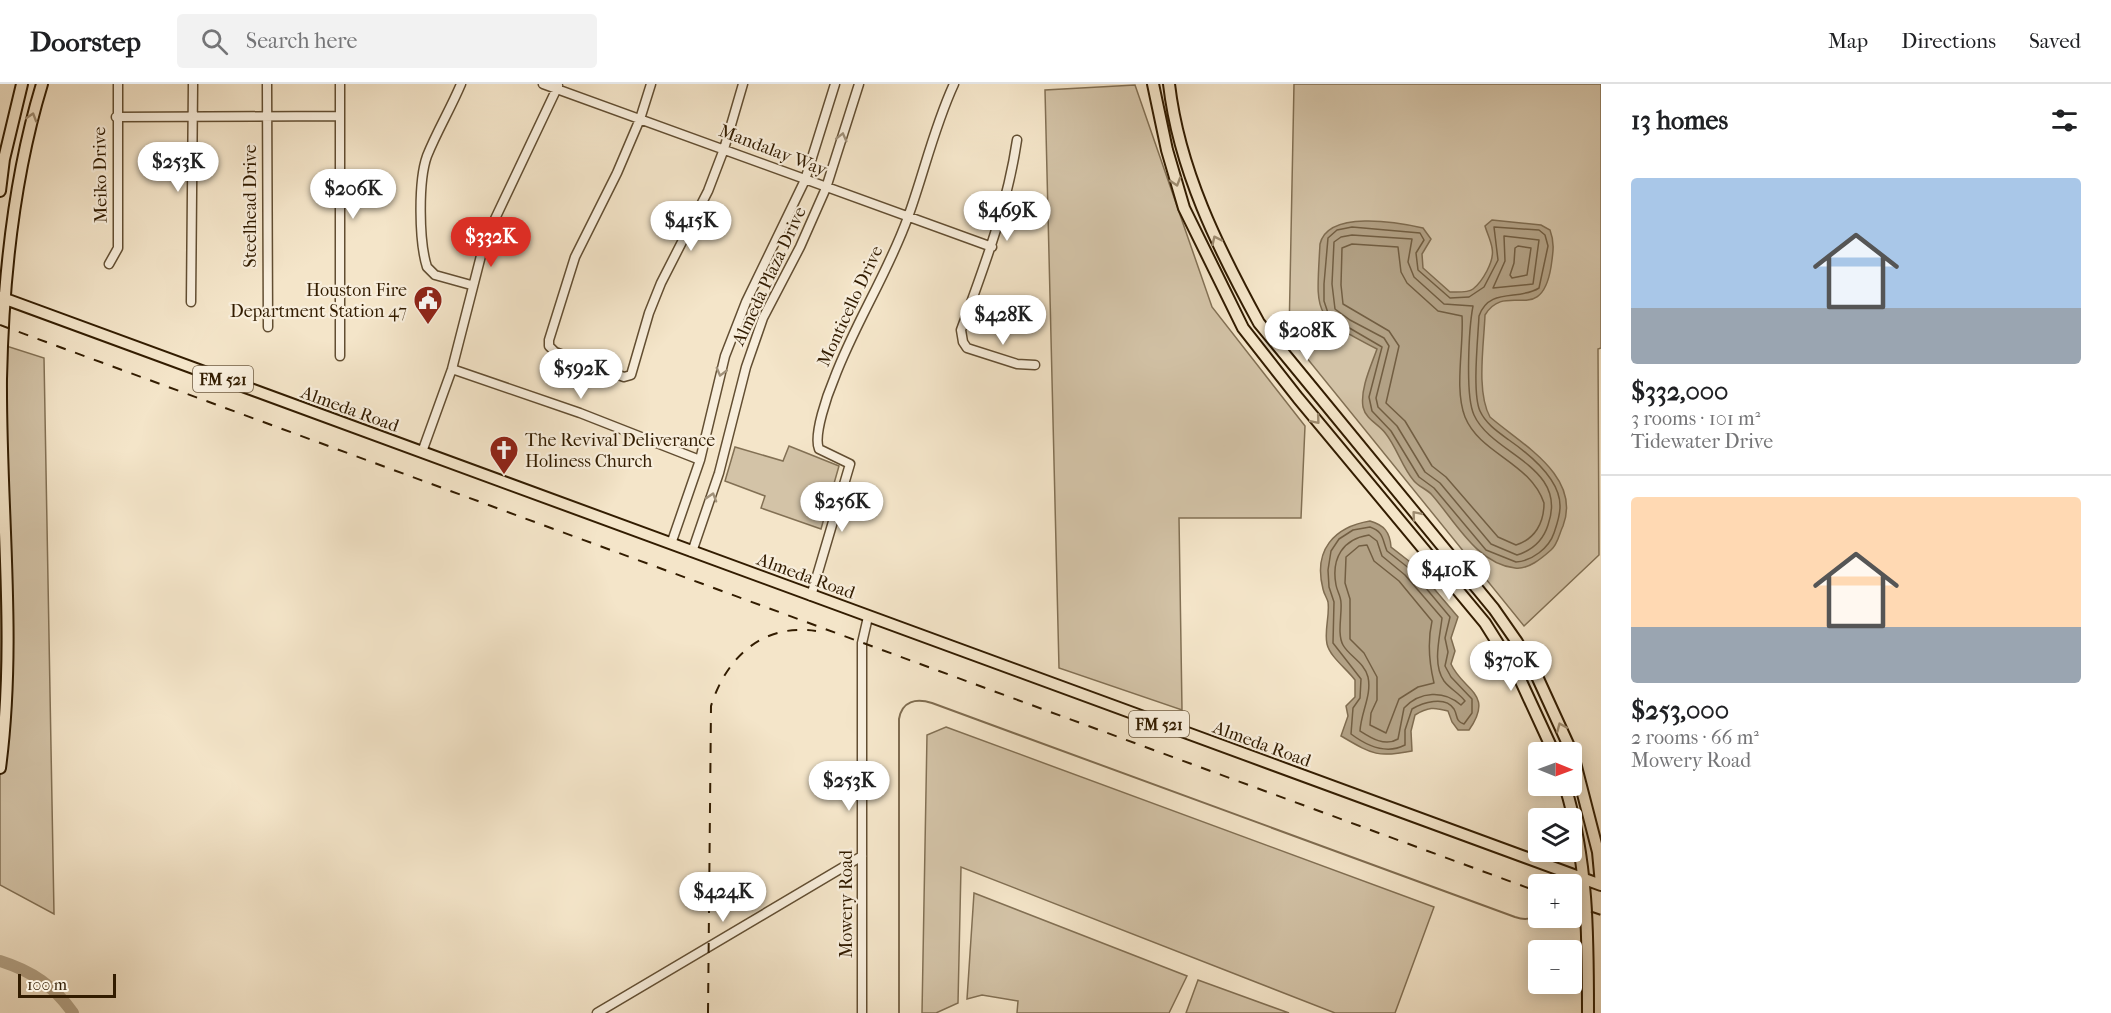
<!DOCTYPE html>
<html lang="en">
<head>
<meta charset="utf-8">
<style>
	:root { --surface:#fff; --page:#f2f2f2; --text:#202124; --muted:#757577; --line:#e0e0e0; --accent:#d93025 }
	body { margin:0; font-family:"IM FELL French Canon",serif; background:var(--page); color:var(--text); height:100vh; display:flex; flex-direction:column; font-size:22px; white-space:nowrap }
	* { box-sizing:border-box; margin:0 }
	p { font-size:20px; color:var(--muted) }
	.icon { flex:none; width:33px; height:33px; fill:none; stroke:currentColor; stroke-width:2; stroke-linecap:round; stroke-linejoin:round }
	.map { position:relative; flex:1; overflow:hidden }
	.drawer { display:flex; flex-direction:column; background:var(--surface); width:510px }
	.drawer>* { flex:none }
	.needle { width:39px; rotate:91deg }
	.fabs { position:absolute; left:1528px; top:658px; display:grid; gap:12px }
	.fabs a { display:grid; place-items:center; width:54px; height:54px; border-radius:6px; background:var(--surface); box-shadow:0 3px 15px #0003; font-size:30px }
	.scale { position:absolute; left:18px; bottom:15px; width:98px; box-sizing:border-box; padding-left:6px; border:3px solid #321c00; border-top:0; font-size:16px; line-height:21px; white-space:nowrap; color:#321c00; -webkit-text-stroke:4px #f8eedc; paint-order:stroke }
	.price { position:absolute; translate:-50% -51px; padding:0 14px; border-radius:21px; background:#fff; color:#222; font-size:20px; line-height:39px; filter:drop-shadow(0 2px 3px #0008) }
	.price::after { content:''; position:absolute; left:50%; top:36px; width:18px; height:14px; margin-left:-9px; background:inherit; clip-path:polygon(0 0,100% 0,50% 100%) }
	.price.on { background:var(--accent); color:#fff }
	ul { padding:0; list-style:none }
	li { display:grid; align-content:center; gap:12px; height:318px; padding:0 30px }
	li+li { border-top:2px solid var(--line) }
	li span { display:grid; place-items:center; height:186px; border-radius:6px; color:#555 }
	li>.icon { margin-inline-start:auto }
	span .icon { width:108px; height:108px; fill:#fffc; stroke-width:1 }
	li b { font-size:26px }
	h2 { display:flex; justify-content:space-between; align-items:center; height:72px; padding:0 30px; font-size:26px }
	header { display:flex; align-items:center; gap:36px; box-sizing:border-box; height:84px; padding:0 30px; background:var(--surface); border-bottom:2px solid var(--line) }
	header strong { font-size:28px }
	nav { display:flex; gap:33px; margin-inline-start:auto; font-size:21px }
	.search { width:420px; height:54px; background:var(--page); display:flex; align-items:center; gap:15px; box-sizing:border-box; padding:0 21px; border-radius:6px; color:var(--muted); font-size:22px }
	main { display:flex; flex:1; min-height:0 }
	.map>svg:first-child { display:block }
	.green { fill:#d3c3a7; stroke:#827054; stroke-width:1.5 }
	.water { fill:#b2a185; stroke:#7f6c50; stroke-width:1.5 }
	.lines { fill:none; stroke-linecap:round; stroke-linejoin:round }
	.shore { stroke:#725e42; stroke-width:1.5 }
	.stream { stroke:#7f6c50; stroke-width:2 }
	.river { stroke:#b2a185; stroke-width:12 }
	.minor-casing { stroke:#624e32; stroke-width:11 }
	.major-casing { stroke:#321c00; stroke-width:14 }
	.minor { stroke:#f8eedc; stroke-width:8 }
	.major { stroke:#f4e5c9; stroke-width:10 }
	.rail { stroke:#321c00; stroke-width:2; stroke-dasharray:10 10; stroke-linecap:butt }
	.oneway { stroke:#9d8b6f }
	.oneway2 { stroke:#9f9079 }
	.labels { text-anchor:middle; stroke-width:4.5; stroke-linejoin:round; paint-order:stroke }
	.shield { fill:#f8eedc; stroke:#6d5b42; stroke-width:1.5 }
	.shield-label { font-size:16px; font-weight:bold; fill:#321c00 }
	.street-label { font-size:18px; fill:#321c00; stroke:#f8eedc }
	.poi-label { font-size:18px; fill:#321c00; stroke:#f8eedc; text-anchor:end }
</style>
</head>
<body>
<header>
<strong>Doorstep</strong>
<div class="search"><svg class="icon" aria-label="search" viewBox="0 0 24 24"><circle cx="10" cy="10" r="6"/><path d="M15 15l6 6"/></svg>Search here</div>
<nav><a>Map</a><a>Directions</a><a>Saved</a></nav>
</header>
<main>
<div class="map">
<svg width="1601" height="929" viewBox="0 0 1601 929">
	<rect width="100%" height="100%" fill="#f4e5c9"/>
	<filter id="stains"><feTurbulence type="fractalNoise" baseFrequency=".00333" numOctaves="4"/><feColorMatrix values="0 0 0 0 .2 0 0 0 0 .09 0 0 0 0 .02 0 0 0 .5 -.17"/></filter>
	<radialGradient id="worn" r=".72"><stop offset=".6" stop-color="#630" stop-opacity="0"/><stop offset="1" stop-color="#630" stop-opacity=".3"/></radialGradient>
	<!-- green -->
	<path class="green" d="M1294,0h307v264l-3,1 1,206 -75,71 -235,-290z
		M1135,1l77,222 93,119 -4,92h-122l3,192 -123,-42 -14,-578z
		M0,260l44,14 10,556 -54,-29z
		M789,362l50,20 -18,63 -60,-21 4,-12 -40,-15 10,-34 48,14z
		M946,643l488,180 -39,106h-60l-374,-146 -3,136 -22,10h-14l5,-278z
		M974,809l213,83 -18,37h-152l1,-12 -36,-6 -15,4z
		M1198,896l91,33h-103z"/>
	<!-- water -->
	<path class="water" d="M1492,136l49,5 9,5c5,13 3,23 1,37 -10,60 -45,13 -66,48 -1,29 -9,77 5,102 31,27 92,59 73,109 -4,8 -5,18 -12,24 -9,8 -23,20 -36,18 -38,-4 -60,-47 -83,-73 -5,-6 -13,-8 -18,-14 -12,-14 -17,-33 -28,-47 -7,-10 -20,-14 -23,-27 -3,-18 8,-41 14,-58 -65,-34 -61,-32 -57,-105 8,-34 77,-22 103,-16l8,11 -9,15 1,14 27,24c6,0 18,1 23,-3 9,-7 22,-28 19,-41 -1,-7 -5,-15 -7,-22z
		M1370,437c14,4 20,11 21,26l23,18 44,52 -7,21 4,13 -4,13c12,27 44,29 18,66h-11l-6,-8 -4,-11c-14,-4 -20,-4 -33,4l-4,16 1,20c-35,7 -40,3 -71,-15l7,-20 -2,-10 9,-9v-17c-8,-11 -25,-23 -28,-36 -3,-13 3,-29 1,-42 -1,-4 -4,-8 -5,-13 -10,-39 11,-62 47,-68z"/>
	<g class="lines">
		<!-- shore -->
		<path class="shore" d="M1352,143l68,6 4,7 -8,13 2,17 32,28 19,-1 15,-10 14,-27 -4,-33 45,3 6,5 3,11 -9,42c-20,13 -50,-1 -60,28 -1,22 -7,77 1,95 6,13 18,21 29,29 20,14 52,39 51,67 0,9 -3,17 -6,26 -5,15 -22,28 -38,29l-30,-12 -52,-62 -15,-11 -28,-46 -19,-20 -3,-14 13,-50 -48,-28 -6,-6 -4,-12v-17l4,-46 9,-8z
			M1352,151l60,4 -4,23 6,15 30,27 29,2c-4,21 -8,90 1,109 18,40 95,51 74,110 -5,16 -15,25 -31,30l-26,-11 -51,-61 -15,-11 -28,-46 -19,-19 -2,-9 13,-52 -5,-8 -34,-18 -15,-11 -3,-25 2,-42 7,-5z
			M1504,152l35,4 -6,44 -40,4 12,-27z
			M1352,160l46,3 3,25 6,11 31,28 24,5c2,30 -8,73 3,101 15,37 65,45 79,86 0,20 -9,36 -28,42l-18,-8 -52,-60 -14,-11 -27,-45 -19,-18 13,-57 -10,-15 -46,-27 -2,-19 1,-37z
			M1518,162l13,2 -4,27 -15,3 -2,-3 4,-12 1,-15z
			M1370,443c14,5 12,12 17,24l23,18 40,48 -5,21 3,14 -3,14 6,11 21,22v14l-8,11c-9,-3 -6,-8 -10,-15 -9,-14 -32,-6 -42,0l-7,21v15c-19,10 -38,1 -54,-11l2,-26 7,-10 1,-19 -28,-36 1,-41 -5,-15 -1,-17 3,-19 8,-12 14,-9z
			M1369,451l8,6 5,15 23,19 37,43c-2,19 -10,46 2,63 6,8 15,12 21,20l-4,4c-17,-15 -41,-14 -57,3l-6,31c-13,8 -27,-1 -38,-8 1,-19 12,-36 8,-54 -3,-14 -19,-21 -25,-32 -6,-11 -1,-30 -2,-42 0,-7 -4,-12 -5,-18 -5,-27 7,-46 33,-50z
			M1367,461l7,16 25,20 33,40c-5,22 -3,41 2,62l-16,4 -19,12 -13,34 -16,-8 1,-12 6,-13v-23l-13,-24 -14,-14v-40l-5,-16 1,-26 13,-11z"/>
		<!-- stream -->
		<path class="stream" d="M1554,771l2,-3
			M1545,801l2,-8
			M899,929v-294c3,-18 17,-21 33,-16l583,214c15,5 19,1 24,-13"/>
		<!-- river -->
		<path class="river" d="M0,877c32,10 54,25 73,52"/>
		<!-- minor casing -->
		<g class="minor-casing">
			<path id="minor" d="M267,0l1,243
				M461,0c-10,24 -24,47 -34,72 -9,25 -8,86 0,111l8,8 36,10
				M543,0l449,163
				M651,0l-11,35 -23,54 -42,84 -26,83v6l6,6 69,25 7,-2 18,-62 12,-30 47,-92 16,-42 19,-65
				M116,33l224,-1
				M1017,56c-10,67 -33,127 -56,190l2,12 4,6 50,16 18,1
				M109,180l9,-16v-164
				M191,218l2,-218
				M340,272v-272
				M452,285l128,44 120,47
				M422,368l30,-83 33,-129 73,-154
				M671,460l29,-84 25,-104 21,-54 59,-122 30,-96
				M692,468l27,-79 27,-106 17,-49 37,-71 26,-59 33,-104
				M811,512l39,-132 -31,-15c-6,-14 9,-56 15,-70 21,-56 54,-106 74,-162 16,-44 26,-90 46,-133
				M597,929l265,-157
				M862,929v-370l6,-26"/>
		</g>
		<!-- major casing -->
		<g class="major-casing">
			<path id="major" d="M1153,0l14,66 17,58 59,120 55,70 187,225 34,54 35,76
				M1169,0c10,86 49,164 90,239l235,286 23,33 18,30 38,83 25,97 3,32
				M0,107l4,-32 18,-75
				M0,213l1601,588
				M0,684c17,-129 0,-259 1,-389 2,-99 12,-200 41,-295
				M1565,702c23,74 23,150 23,227"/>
		</g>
		<!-- minor -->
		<use href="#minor" class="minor"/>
		<!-- major -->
		<use href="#major" class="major"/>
		<!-- rail -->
		<path class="rail" d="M0,241l1539,567
			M1572,821l29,10
			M708,929l3,-307c15,-48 51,-83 105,-75"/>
	</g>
	<!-- one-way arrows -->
	<defs><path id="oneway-chevron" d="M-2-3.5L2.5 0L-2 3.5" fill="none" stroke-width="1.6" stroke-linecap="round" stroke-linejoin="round" transform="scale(1.5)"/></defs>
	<g class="oneway">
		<use href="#oneway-chevron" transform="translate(32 33) rotate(-73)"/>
		<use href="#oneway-chevron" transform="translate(1176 98) rotate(73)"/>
		<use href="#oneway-chevron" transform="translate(1216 156) rotate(-115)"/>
		<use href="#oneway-chevron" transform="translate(1316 336) rotate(50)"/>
		<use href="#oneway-chevron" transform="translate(1416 431) rotate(-130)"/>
		<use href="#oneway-chevron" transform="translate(1561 643) rotate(-113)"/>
	</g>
	<g class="oneway2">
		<use href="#oneway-chevron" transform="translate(842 53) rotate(-76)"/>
		<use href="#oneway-chevron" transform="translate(721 288) rotate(105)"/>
		<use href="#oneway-chevron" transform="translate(712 413) rotate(-73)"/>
	</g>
	<!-- icons -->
	<defs>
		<g id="civic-pin" transform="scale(1.5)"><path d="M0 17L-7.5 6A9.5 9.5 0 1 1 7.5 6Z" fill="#8f2418" stroke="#f8eedc"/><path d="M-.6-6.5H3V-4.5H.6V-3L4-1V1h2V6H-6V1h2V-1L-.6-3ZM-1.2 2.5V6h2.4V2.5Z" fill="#fff"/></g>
		<g id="church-pin" transform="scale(1.5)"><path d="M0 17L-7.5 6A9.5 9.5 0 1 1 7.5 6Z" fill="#8f2418" stroke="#f8eedc"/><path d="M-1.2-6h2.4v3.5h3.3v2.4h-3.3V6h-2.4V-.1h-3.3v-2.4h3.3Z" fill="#fff"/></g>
	</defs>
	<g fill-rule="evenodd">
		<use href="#civic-pin" x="428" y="216"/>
		<use href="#church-pin" x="504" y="366"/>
	</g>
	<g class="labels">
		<!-- shield labels -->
		<g class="shield">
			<rect x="193" y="282" width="60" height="26" rx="4.5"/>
			<rect x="1129" y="627" width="60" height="26" rx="4.5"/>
		</g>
		<g class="shield-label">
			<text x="223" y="301">FM 521</text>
			<text x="1159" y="646">FM 521</text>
		</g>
		<!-- street labels -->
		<g class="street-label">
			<text transform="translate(773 66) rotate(21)" y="6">Mandalay Way</text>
			<text transform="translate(100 91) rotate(-91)" y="6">Meiko Drive</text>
			<text transform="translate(250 122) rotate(-90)" y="6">Steelhead Drive</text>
			<text transform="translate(769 192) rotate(-65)" y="6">Almeda Plaza Drive</text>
			<text transform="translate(850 222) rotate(-65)" y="6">Monticello Drive</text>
			<text transform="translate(350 325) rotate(20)" y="6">Almeda Road</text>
			<text transform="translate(806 492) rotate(20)" y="6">Almeda Road</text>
			<text transform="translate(1262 660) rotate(20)" y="6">Almeda Road</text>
			<text transform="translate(846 820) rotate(-90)" y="6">Mowery Road</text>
		</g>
		<!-- poi labels -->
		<g class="poi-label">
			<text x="407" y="212">Houston Fire<tspan x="407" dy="21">Department Station 47</tspan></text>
			<text x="525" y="362" text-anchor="start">The Revival Deliverance<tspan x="525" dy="21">Holiness Church</tspan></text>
		</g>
	</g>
	<rect width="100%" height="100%" filter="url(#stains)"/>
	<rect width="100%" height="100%" fill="url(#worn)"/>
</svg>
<div class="fabs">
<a><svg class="needle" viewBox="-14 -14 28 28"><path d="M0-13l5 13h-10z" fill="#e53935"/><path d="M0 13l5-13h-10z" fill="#757577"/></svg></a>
<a><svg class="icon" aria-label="layers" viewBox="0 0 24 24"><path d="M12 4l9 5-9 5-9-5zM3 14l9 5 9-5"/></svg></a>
<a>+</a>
<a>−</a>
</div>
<div class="scale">100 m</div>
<b class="price" style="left:178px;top:109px">$253K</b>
<b class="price" style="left:353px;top:136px">$206K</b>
<b class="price" style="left:1007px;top:158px">$469K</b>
<b class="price" style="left:691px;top:168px">$415K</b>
<b class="price on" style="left:491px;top:184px">$332K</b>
<b class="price" style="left:1003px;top:262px">$428K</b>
<b class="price" style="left:1307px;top:278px">$208K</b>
<b class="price" style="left:581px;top:316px">$592K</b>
<b class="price" style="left:842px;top:449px">$256K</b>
<b class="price" style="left:1449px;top:517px">$410K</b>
<b class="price" style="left:1511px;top:608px">$370K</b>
<b class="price" style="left:849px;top:728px">$253K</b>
<b class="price" style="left:723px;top:839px">$424K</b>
</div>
<section class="drawer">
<h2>13 homes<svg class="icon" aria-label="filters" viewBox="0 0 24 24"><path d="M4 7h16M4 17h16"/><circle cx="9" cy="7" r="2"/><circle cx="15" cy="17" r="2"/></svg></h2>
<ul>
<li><span style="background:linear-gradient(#a9c7e8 70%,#9aa5b1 0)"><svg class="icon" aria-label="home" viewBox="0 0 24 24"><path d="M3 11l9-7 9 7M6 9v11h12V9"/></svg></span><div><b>$332,000</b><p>3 rooms · 101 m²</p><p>Tidewater Drive</p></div></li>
<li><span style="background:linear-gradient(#ffd9b3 70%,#9aa5b1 0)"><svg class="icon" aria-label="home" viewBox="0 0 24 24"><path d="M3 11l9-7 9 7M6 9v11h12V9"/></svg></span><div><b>$253,000</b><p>2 rooms · 66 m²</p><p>Mowery Road</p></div></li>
</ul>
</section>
</main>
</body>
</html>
